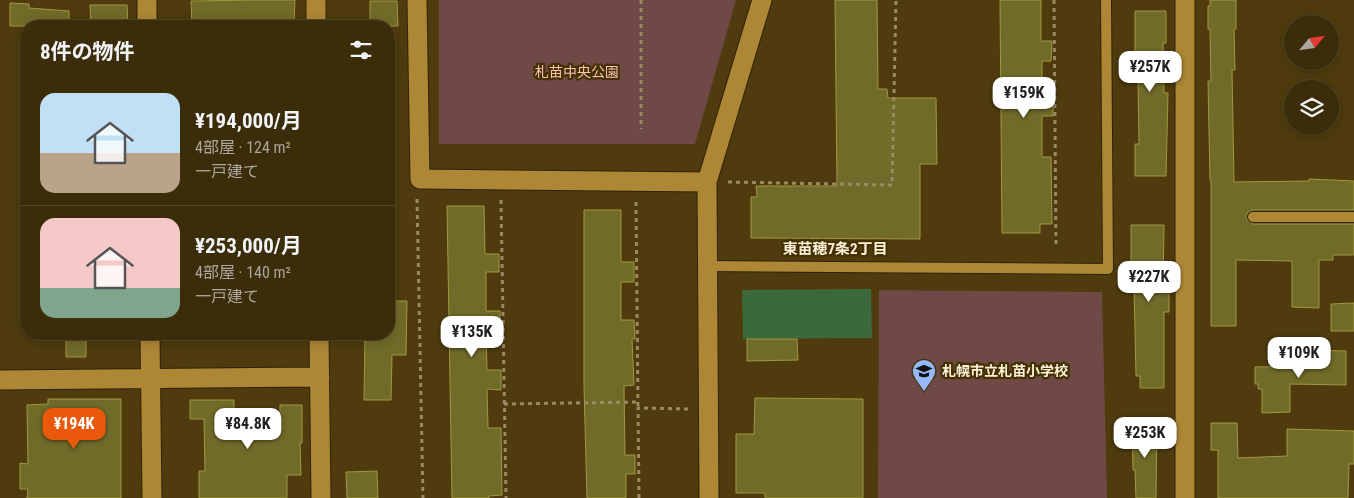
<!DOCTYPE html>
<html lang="ja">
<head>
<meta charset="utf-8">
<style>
	:root { --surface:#3b2c0a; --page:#463818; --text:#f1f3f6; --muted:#aca79c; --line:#54482b; --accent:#ea580c }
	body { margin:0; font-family:"Roboto Condensed","Noto Sans JP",sans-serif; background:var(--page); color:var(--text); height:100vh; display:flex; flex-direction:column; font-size:19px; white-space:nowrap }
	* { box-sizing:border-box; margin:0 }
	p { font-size:16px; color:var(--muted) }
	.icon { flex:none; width:28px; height:28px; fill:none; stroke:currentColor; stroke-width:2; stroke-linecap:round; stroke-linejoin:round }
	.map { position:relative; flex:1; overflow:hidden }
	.details { position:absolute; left:20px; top:20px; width:375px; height:320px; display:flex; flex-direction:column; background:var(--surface); border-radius:20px; box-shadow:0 2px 12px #0003,0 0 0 1px var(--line) }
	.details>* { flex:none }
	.needle { width:32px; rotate:61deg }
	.fabs { position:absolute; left:1284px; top:15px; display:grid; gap:10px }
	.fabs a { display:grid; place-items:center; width:55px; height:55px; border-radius:50%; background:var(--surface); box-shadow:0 2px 12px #0003,0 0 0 1px var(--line); font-size:25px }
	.price { position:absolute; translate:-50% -42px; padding:0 11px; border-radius:10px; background:#fff; color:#222; font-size:16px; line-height:32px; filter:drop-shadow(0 1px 2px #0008) }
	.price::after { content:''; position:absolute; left:50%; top:30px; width:15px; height:11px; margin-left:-8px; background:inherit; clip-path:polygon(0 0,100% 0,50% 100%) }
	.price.on { background:var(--accent); color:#fff }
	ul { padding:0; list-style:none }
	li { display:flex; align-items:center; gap:15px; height:125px; padding:0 20px }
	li+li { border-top:1px solid var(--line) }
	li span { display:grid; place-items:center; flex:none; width:140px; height:100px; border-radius:15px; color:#555 }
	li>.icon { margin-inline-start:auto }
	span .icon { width:60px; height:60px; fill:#fffc; stroke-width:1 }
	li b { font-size:21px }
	h2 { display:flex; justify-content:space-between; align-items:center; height:60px; padding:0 20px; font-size:21px }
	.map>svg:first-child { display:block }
	.green { fill:#6f4946 }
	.water { fill:#3c693b }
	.building { fill:#716b29; stroke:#a19841 }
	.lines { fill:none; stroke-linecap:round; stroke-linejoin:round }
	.lane-casing { stroke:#2f2309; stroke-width:12 }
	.street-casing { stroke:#2f2309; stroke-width:21 }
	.path { stroke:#998965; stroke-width:3; stroke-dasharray:4 4; stroke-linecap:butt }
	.lane { stroke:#ad8735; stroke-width:10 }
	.street { stroke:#ad8735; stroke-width:19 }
	.labels { text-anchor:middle; stroke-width:4.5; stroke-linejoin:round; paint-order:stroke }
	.park-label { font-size:14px; fill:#fdc0bb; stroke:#443101 }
	.poi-label { font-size:14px; font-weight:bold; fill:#fdf1da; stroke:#443101; text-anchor:start }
	.neighbourhood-label { font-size:15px; font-weight:bold; fill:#fdf1da; stroke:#443101 }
</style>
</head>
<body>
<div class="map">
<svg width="1354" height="498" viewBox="0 0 1354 498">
	<rect width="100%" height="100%" fill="#4f3b0e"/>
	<!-- green -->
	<path class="green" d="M439,0h297l-41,144h-256z
		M879,290l223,2 5,206h-229z"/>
	<!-- water -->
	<path class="water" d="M871,289l1,49 -129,1 -1,-49z"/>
	<!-- building -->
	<path class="building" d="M260,0h35l-1,23 -67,-2v5h-35l-1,-25z
		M835,0h42l1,89h9l1,9h48l1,66h-17v75l-169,-1v-41h6l-1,-11h81z
		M1000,0h41v41h11l-1,20h-9v37h11v18h-11v41h9l1,67h-12v9h-38z
		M1210,0h26v29h-2l1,41h-3l2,112 75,-1v-2l45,2v29h-101l-6,3v7l6,4h101v31h-21v5h-14v48l-27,-1v-46l-56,-1v66h-25v-146h-1l-2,-99h3l-1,-52h-2v-23h2z
		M370,1h27l1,25h-28z
		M10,3l19,1v4l40,3v15h-59z
		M90,5h37l1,21h-37z
		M1135,11h31v32h-3l1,50h4l-2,83h-31v-32h4l-1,-64 -9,1 -1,-29h7z
		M447,206h37l1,48h14v18h-13v39h14v19h-14l1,40h14v20l-14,-1 1,39h13l1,67 -13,1v2h-37z
		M584,210h37v52h13v20h-13v38h13l1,19h-3l2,46 -10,1 1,69h10v19h-9v24h-39l-3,-111z
		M1131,225h33l-1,66h6v21h-5v76h-24v-12h-4l-2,-89h-3z
		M389,301h18l-1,54h-14l-1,45h-27l1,-66h24z
		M1354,303v28h-23v-27z
		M66,334h20v23h-20z
		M747,339h50l1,21 -51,1z
		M1312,350l34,1v34l-56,-1v28l-28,1v-24h-4v-5h-3v-17l57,-1z
		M755,398l108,1v99h-98v-5h-29v-59h18z
		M48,399h73v99h-94l1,-9h-8v-26l8,1 -1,-59 21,-1z
		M190,400h44v11l46,1v-7h22v38h-2l1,32h-14v23h-88v-27h6l-1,-52h-14z
		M1211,423h26l1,35 49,-2v-27l67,2v33h-5l-1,34h-130v-48h-7z
		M1132,424h25l-1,74h-20l-1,-28h-2z
		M377,471l1,27h-31l-1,-26z"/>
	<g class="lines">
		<!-- lane casing -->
		<g class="lane-casing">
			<path id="lane" d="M1253,217h101
				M708,266l400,3 -2,-269"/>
		</g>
		<!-- street casing -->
		<g class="street-casing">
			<path id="street" d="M147,0v26
				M316,0v26
				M417,0l3,179 287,3
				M150,334l2,164
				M319,334l2,164
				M0,380l320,-3
				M709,498l-2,-316 55,-182
				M1185,498v-498"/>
		</g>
		<!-- path -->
		<path class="path" d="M641,0v129
			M1054,0l2,248
			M728,182l164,3 4,-185
			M417,199l6,299
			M501,200l5,298
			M636,202l2,206
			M504,404l134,-2
			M639,498l-1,-90 50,1"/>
		<!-- lane -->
		<use href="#lane" class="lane"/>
		<!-- street -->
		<use href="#street" class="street"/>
	</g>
	<!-- icons -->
	<defs>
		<g id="school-pin" transform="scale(1.25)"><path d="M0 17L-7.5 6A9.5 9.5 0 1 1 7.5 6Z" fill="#94b7fd" stroke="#443101"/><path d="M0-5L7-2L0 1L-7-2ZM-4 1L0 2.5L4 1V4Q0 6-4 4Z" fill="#111"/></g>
	</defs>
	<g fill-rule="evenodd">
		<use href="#school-pin" x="924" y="371"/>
	</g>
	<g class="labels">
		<!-- park labels -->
		<g class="park-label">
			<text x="577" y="77">札苗中央公園</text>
		</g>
		<!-- poi labels -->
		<g class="poi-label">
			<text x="942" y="376">札幌市立札苗小学校</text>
		</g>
		<!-- neighbourhood labels -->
		<g class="neighbourhood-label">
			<text x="835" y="254">東苗穂7条2丁目</text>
		</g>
	</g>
</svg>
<div class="fabs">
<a><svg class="needle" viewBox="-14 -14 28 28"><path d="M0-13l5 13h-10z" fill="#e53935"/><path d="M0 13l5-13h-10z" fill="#aca79c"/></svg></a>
<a><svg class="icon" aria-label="layers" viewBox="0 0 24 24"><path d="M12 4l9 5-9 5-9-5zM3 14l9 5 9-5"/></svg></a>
</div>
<b class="price" style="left:1150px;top:93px">¥257K</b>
<b class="price" style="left:1024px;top:119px">¥159K</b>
<b class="price" style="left:1149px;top:303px">¥227K</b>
<b class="price" style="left:472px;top:358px">¥135K</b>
<b class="price" style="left:1299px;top:379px">¥109K</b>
<b class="price on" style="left:74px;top:450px">¥194K</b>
<b class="price" style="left:248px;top:450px">¥84.8K</b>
<b class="price" style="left:1145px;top:459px">¥253K</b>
<section class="details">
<h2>8件の物件<svg class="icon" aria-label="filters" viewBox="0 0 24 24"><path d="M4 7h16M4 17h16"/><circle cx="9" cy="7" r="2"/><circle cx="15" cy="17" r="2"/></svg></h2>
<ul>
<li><span style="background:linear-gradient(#bfe0f5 60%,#b9a48a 0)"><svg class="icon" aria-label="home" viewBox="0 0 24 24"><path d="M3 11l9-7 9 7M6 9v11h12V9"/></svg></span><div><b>¥194,000/月</b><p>4部屋 · 124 m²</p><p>一戸建て</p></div></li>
<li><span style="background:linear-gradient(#f6c9c9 70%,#7fa58c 0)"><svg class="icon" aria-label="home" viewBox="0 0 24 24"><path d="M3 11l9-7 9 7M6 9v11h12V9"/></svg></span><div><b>¥253,000/月</b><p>4部屋 · 140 m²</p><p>一戸建て</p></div></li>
</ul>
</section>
</div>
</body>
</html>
